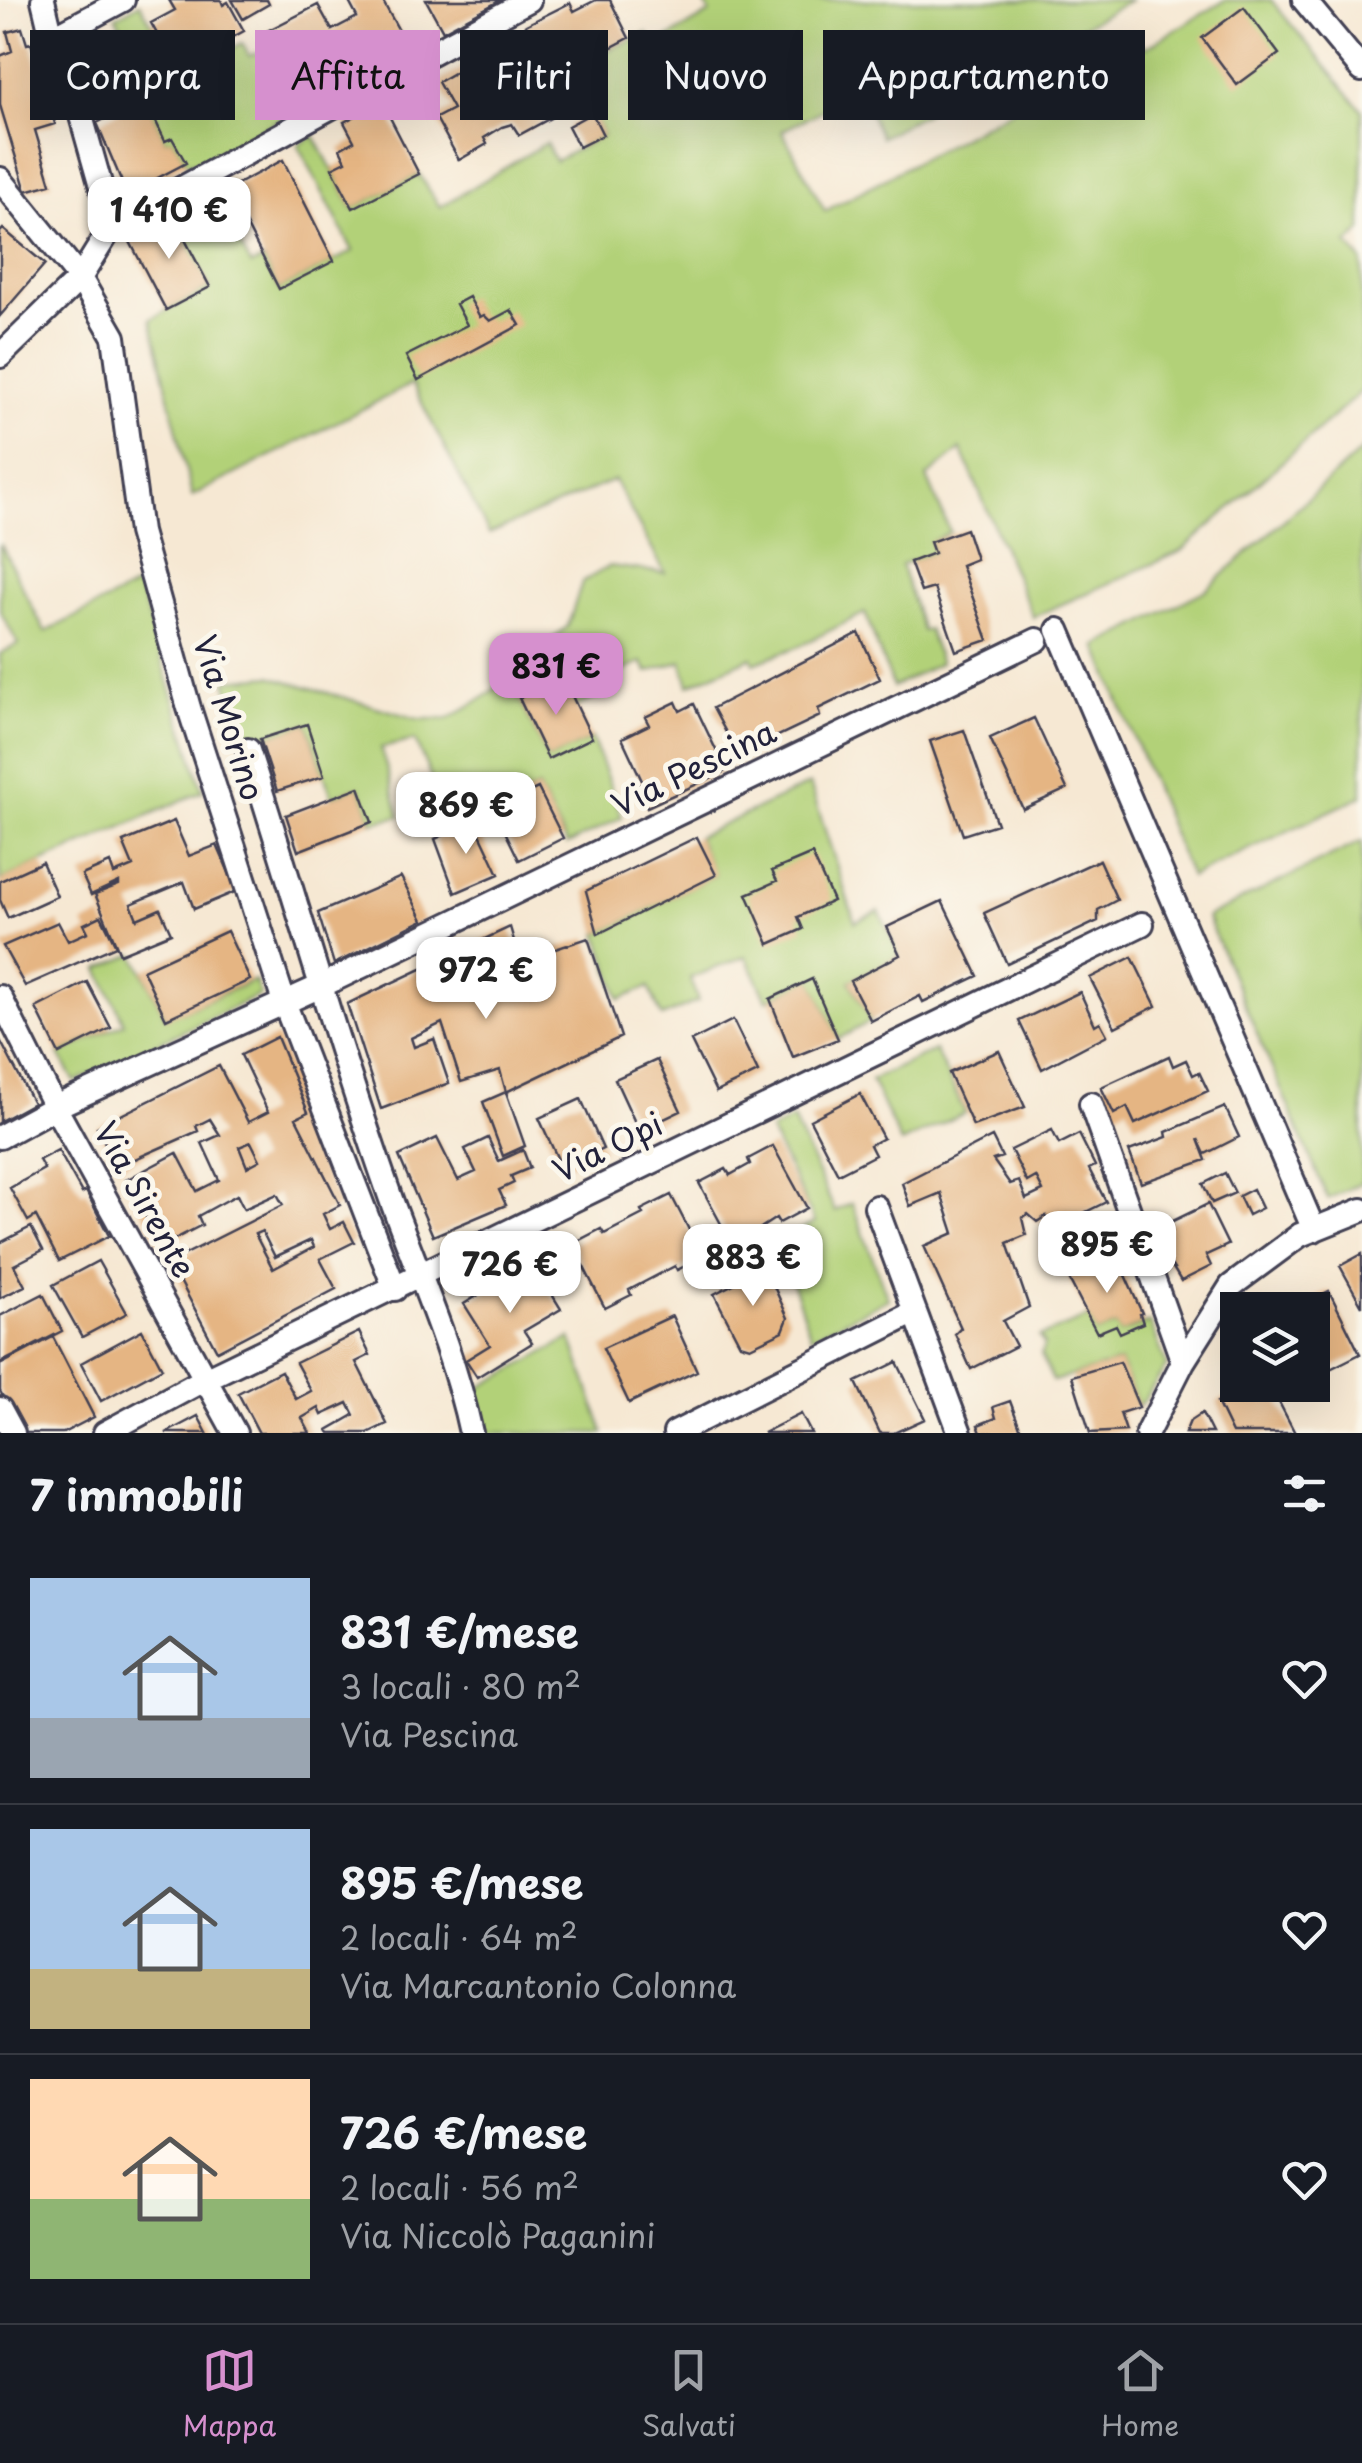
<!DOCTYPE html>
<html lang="it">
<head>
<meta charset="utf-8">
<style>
	:root { --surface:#171b24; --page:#20242c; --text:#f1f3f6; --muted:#9ea1a6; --line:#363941; --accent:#d690ce }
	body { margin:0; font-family:"Playpen Sans",sans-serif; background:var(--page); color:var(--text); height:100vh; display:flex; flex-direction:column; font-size:38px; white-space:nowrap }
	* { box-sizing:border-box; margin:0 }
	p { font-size:32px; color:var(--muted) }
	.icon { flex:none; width:55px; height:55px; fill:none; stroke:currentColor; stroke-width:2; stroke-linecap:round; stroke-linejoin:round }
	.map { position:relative; height:1433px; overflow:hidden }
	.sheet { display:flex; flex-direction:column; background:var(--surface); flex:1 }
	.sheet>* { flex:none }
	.guide { position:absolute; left:30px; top:30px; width:1302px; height:90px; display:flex; gap:20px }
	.controls { position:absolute; left:1220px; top:1292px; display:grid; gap:20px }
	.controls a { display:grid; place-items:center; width:110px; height:110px; border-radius:0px; background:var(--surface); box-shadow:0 10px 40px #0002; font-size:50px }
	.price { position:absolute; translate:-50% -85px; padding:0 22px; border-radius:20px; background:#fff; color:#222; font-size:32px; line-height:65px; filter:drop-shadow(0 2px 5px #0008) }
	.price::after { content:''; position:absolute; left:50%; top:60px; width:30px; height:22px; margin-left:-15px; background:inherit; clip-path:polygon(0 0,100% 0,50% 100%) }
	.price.current { background:var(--accent); color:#111 }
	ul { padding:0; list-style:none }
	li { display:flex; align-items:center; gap:30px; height:250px; padding:0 30px }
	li+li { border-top:2px solid var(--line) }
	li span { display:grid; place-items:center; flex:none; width:280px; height:200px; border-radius:0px; color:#555 }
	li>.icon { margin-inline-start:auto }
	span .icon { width:120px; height:120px; fill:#fffc; stroke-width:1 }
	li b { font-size:42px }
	h2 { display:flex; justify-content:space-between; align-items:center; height:120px; padding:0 30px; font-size:42px }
	.chip { padding:0 35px; border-radius:0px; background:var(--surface); box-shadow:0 10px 40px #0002; font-size:35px; line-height:90px }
	.chip.current { background:var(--accent); color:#111 }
	.tab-bar { display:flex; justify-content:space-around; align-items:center; height:140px; border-top:2px solid var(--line); background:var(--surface); font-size:28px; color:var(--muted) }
	.tab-bar a { display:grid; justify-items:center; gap:5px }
	.tab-bar .current { color:var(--accent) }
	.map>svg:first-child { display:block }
	.green { fill:#b2d178; stroke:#6a7a5a; stroke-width:2.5 }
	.building { fill:#e5b583; fill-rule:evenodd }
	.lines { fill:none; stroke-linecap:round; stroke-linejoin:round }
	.street-casing { stroke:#424052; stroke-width:28 }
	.street { stroke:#fff; stroke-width:22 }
	.labels { text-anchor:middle; stroke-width:10; stroke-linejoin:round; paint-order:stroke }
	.street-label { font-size:32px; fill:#22223b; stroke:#fbf7ec }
</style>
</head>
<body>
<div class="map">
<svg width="1362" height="1433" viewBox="0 0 1362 1433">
	<rect width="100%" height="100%" fill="#fbf7ec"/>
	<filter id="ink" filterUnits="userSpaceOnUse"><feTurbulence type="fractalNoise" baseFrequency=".01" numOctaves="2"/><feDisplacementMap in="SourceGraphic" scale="20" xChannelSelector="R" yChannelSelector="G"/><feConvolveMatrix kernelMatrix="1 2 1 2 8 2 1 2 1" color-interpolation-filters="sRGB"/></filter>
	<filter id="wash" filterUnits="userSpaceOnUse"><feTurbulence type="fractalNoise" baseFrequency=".0048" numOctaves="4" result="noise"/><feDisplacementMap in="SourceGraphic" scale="40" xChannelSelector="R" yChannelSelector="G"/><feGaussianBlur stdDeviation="2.25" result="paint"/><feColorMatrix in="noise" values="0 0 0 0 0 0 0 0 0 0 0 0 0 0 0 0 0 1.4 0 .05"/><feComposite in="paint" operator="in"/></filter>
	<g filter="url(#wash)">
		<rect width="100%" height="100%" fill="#f6e8d3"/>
		<!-- green -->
		<path class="green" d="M703,0h428l-250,137 -22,-46 -77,40 43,80 313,-170 7,7 81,-48h45l91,110v121l-14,13 14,17v130l-180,160 -149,66 -72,-168 -34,28 23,55 -19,10 3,11 -33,12 21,66 6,-2 12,34 -47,24 -28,-74 -68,34 -43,16 -2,-6 -63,28 -7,-24 -34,11 -6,-10 -36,17 4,13 -33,14 -14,-29 -44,21 29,61 44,-21 30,79 -55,28 -29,-57 -44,21 -9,-21 -43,15 -27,-63 -34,8 19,68 -28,6 -13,-35 -27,10 -25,-73 -47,15 -19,-3 -15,-56 44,-4 148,43h30l38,-23 82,-70 14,-44 28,-16 55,7 -51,-93 -125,54 -77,-150 -220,112 -41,-177 59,-32 -39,-74 40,-21 40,73 13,-5 15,29 74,-38 -55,-106 16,-9 39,72 66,-34 21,33 106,-64 9,18 48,-26 -24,-46 28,-14 -10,-20 50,-22 8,13 55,-33z
			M140,3l36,65 43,-23 5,8 18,-10 7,13 8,-3 29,54 -8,3 3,9 -77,44h-18l-14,-24 -7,2 -20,-43 5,-15 -34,-66z
			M1362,450v346l-172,81 -93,-231 109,-56z
			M0,543l45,89 93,-47 65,206 -203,90v-227l18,-10 -18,-33z
			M810,784l45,138 24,-11 21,44 -50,26 21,40 -33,18 -26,-59 -45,20 -21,-44 -56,22 8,23 -36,16 -13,-30 -29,12 -22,-65 117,-59 -18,-38z
			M1362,841v341l-34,17 -121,-282z
			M134,954l32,64 89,-38 5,15 -185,87 -16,-28 65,-31 -25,-54z
			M935,1050l30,63 -64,30 -30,-63z
			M793,1119l42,92 17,-8 36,96 -77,38 -33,-96 37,-19 -45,-91z
			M1089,1317l8,16 19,-8 4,8 30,-11 17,44 -28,41 -19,-45 -67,19 -12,-26 3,-11 -5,-7z
			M571,1338l33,95h-116l-14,-42z"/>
		<g id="blocks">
			<!-- building -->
			<path class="building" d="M169,0h52l2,5 5,-3 16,29 -68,37 -25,-45 24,-13z
				M232,0h35l2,4 -26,15z
				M348,0h34l26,47 -114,60 -31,-60 4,-2 -6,-11 57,-29 14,25 25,-13z
				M426,0h75l-58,31z
				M596,0h14l19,38 -32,17 10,20 -50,26 2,1 -11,5 6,9 -35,19 -7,-11 -10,3 -18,11 3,6 -28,16 -23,-42 17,-9 -15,-27 28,-16 23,42 -24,-47 49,-27 20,38 7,-4 4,9 6,-4 -25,-48 44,-22 4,8z
				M1244,7l35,47 -42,31 -35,-47z
				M22,28l5,16 4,-1 24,81 -20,6 16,54 -25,7 -26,-86v-49l12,-5 -5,-19z
				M127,37l23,46 -50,25 -12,-23 18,-8 -12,-24z
				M145,98l20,43 7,-3 14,25 -59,31 -30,-71z
				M382,102l37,72 -66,34 -21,-40 14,-7 -6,-12 14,-8 -10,-19z
				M592,113l11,22 -24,12 -11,-21z
				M283,160l51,101 -55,28 -51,-100z
				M171,213l39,74 -44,23 -39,-74z
				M3,229l42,35 -45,52v-84z
				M469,297l11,20 4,-2 6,6 21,-11 9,15 -102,55 -12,-24 61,-31 -11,-21z
				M966,529l10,30 -15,6 27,75 -32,11 -22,-63 -13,4 -11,-30 24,-9 -4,-11z
				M859,633l21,46 -62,30 2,7 -82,39 -25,-47z
				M563,677l29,61 -44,21 -29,-61z
				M676,702l4,9 14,-7 32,67 -79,36 -10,-21 6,-3 -21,-45 27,-13 -4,-8z
				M1034,718l33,71 -44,20 -33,-71z
				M307,724l17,52 -47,15 -17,-52z
				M964,730l33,94 -34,11 -33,-94z
				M359,787l13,35 -74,29 -12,-36z
				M538,788l25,50 -44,22 -25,-51z
				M174,821l15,35 28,-11 20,46 -43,18 -10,-27 -53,22 6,15 23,-10 11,24 -51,21 -25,-60 24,-9v-3l-28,13 -9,-20 28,-12 4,11 19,-8 -10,-24z
				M474,821l25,53 -44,19 -20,-54z
				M697,837l19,38 -118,59 -12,-43z
				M812,854l21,47 -35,16 5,12 -34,15 -22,-50 30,-13 -5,-10z
				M1099,860l18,40 -19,10v11l-91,43 -23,-51z
				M42,862l15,34 -49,22 -8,-18v-19z
				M401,877l22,43 -89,44 -16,-51z
				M942,901l36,75 -55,26 -3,-6 -49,25 -21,-40 50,-26 -13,-28z
				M101,916l15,30 -91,40 -22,-40 55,-24 10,19 20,-9 -4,-8z
				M510,927l10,34 68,-23 33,99 -115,55 19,54 -22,10 -20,-54 23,-10 -6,-22 -39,12 -19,-59 -31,15 3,9 20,-8 15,44 -68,26 -34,-105z
				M227,931l23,49 -84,39 -23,-49z
				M1132,957l24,49 -41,21 -25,-49z
				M812,979l26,60 -45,18 -23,-58z
				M87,982l24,46 -52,26 -23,-46z
				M1080,992l15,33 5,-3 7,13 -65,34 -23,-48z
				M733,1020l25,52 -42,20 -25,-51z
				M277,1037l31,75 -12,6 44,87 -17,9 7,15 14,-7 10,20 -34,17 16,30 -119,62 -47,-89 113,-57 -6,-11 -33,15 -7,-14 -8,4 -31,17 4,9 -41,21 -35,-66 51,-27 20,38 22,-11 -17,-37 18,-8 -10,-16 -14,7 2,5 -81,36 -20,-40 122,-61 29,56 20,-10 -27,-57zM251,1142l9,18 -13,7 -8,-20zM262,1231l13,26 36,-17 3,7 -41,22 -18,-35z
				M0,1040l33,63 -33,18z
				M999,1051l26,56 -52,19 -24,-53z
				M1169,1056l4,10 13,-6 7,15 6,-3 9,19 -73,33 -8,-17 -13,7 -13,-27z
				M657,1060l24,51 -42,20 -24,-52z
				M860,1094l23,44 -13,7 5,10 -37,19 -28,-54z
				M581,1099l22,50 -41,19 -23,-50z
				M1225,1107l14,30 -34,17 -7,-15 8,21 -65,23 -12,-32 38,-14 -1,-5z
				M1052,1130l7,14 20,-10 16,32 -6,3 17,33 -53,26 -7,-12 -9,6 -9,-8 -6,4 4,17 -19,8 22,64 -26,14 13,25 -45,23 -16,-35 6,-6 -37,-82 30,-13 -13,-40 -31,13 -8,-23 90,-46 10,20 -9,3 17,24 9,-3 7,18 17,-8 -7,-14 -9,5 -16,-32z
				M437,1138l21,42 18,-8 -11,-23 23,-11 11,23 24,-11 7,18 -19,8 3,7 -15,7 7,15 -73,31 -34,-80z
				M773,1146l34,62 -28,15 -3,-5 -43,28 -34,-63 27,-14 4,6 20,-11 -2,-5z
				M58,1150l24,43 4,-2 23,45 -50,25 -23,-45 -8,5 -18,-33 34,-19 -5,-9z
				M1225,1173l10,20 -23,10 -9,-19z
				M1253,1189l9,19 -14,7 -9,-19z
				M671,1195l32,62 -26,13 -2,-4 -46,24 2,5 -26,13 -33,-64 29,-15 3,5 39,-20 -2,-4z
				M1208,1204l20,41 -22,10 5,11 -30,15 -17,-28 3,-2 -9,-23z
				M31,1227l12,23 -29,15 11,21 -25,12v-55z
				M1362,1254v52l-22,-40z
				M1116,1255l26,58 -2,1 3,9 -23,10 -4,-8 -19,8 -29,-56z
				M98,1261l29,52 -45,24 -29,-52z
				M532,1262l29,47 -37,22 8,12 -55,34 -11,-17 24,-15 -26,-41z
				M759,1271l9,2 20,45 -5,13 -33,16 -10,-3 -26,-50z
				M1329,1291l31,63 -46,23 -2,-67h-21z
				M43,1294l19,37 -62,32v-47z
				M672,1316l25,55 -68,32 -26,-55z
				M142,1330l20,38 -61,33 -20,-38z
				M359,1332l11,23 -14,7 31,62 -19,9h-38l-2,-3 26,-15 -6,-12 -26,12 -3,-7 -17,10 8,15h-51l-21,-40 43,-22 15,28 15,-8 -15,-28z
				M53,1337l41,80 -31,16h-41l-22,-42v-26z
				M897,1362l28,57 -31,14h-14l-24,-51z
				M1120,1362l19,45 -19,6 6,18 -36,2 -18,-57z
				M1251,1385h19l25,48h-63l-15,-31z
				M1010,1401l12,32h-41l-3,-8 18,-7 -3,-11z
				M1202,1413l10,20h-27l5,-12z
				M801,1414l10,19h-48z
				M198,1416l9,17h-41z"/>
		</g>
	</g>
	<g filter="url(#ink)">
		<use href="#blocks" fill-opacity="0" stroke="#424052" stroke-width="2.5"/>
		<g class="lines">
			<!-- street casing -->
			<g class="street-casing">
				<path id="street" d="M1304,0l58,70
					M52,38l71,-38
					M0,179l80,99 34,59 26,195 49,176 95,294 111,287
					M112,226l417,-226
					M0,356l80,-78 32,-52 -33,-117 -27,-71 -9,-38
					M1058,630l256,600
					M248,750c48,150 91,303 144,452 28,76 62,151 79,231
					M0,997l55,110 180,326
					M1091,1104l92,258
					M0,1137l55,-30 268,-122 714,-345
					M876,1207l39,105
					M0,1409l13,24
					M105,1433l102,-55 935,-454
					M675,1433l240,-121 45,121
					M1147,1433l36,-71 48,-76 69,-51 62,-25"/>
			</g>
			<!-- street -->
			<use href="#street" class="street"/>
		</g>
	</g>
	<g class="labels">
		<!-- street labels -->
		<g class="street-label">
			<text transform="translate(228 718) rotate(73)" y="11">Via Morino</text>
			<text transform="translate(694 769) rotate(-26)" y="11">Via Pescina</text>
			<text transform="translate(608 1148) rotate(-26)" y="11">Via Opi</text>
			<text transform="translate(144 1200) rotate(61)" y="11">Via Sirente</text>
		</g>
	</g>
</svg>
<div class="controls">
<a><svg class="icon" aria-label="layers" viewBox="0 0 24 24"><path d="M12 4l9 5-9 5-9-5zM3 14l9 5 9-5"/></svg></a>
</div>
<b class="price" style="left:169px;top:262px">1 410 €</b>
<b class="price current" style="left:556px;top:718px">831 €</b>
<b class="price" style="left:466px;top:857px">869 €</b>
<b class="price" style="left:486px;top:1022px">972 €</b>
<b class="price" style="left:1107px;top:1296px">895 €</b>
<b class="price" style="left:753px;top:1309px">883 €</b>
<b class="price" style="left:510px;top:1316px">726 €</b>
<div class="guide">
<a class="chip">Compra</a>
<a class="chip current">Affitta</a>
<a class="chip">Filtri</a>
<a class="chip">Nuovo</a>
<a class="chip">Appartamento</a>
</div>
</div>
<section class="sheet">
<h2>7 immobili<svg class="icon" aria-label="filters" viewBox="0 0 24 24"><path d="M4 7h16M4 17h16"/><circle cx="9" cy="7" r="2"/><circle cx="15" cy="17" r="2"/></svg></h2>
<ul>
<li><span style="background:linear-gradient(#a9c7e8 70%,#9aa5b1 0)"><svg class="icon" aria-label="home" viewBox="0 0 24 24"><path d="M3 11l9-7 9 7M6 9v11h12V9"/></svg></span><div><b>831 €/mese</b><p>3 locali · 80 m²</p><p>Via Pescina</p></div><svg class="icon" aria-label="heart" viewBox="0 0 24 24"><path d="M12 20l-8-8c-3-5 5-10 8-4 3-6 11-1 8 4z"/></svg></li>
<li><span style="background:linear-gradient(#a9c7e8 70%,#c2b280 0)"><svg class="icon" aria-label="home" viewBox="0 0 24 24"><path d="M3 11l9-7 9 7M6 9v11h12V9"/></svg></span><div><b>895 €/mese</b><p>2 locali · 64 m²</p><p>Via Marcantonio Colonna</p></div><svg class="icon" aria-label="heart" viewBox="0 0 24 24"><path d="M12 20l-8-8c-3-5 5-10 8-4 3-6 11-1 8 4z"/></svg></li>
<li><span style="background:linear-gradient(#ffd9b3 60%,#8fb573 0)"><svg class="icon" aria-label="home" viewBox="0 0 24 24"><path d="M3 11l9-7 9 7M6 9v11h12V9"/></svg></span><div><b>726 €/mese</b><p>2 locali · 56 m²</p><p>Via Niccolò Paganini</p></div><svg class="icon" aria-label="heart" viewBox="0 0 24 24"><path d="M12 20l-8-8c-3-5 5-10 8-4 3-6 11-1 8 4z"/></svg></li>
</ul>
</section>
<nav class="tab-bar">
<a class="current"><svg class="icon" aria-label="map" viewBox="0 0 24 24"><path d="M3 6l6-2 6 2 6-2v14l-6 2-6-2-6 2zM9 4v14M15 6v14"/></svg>Mappa</a>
<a><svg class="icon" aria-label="saved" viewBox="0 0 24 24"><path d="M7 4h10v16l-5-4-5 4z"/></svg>Salvati</a>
<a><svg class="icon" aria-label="home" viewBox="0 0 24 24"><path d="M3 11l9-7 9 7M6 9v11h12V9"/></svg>Home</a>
</nav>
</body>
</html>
